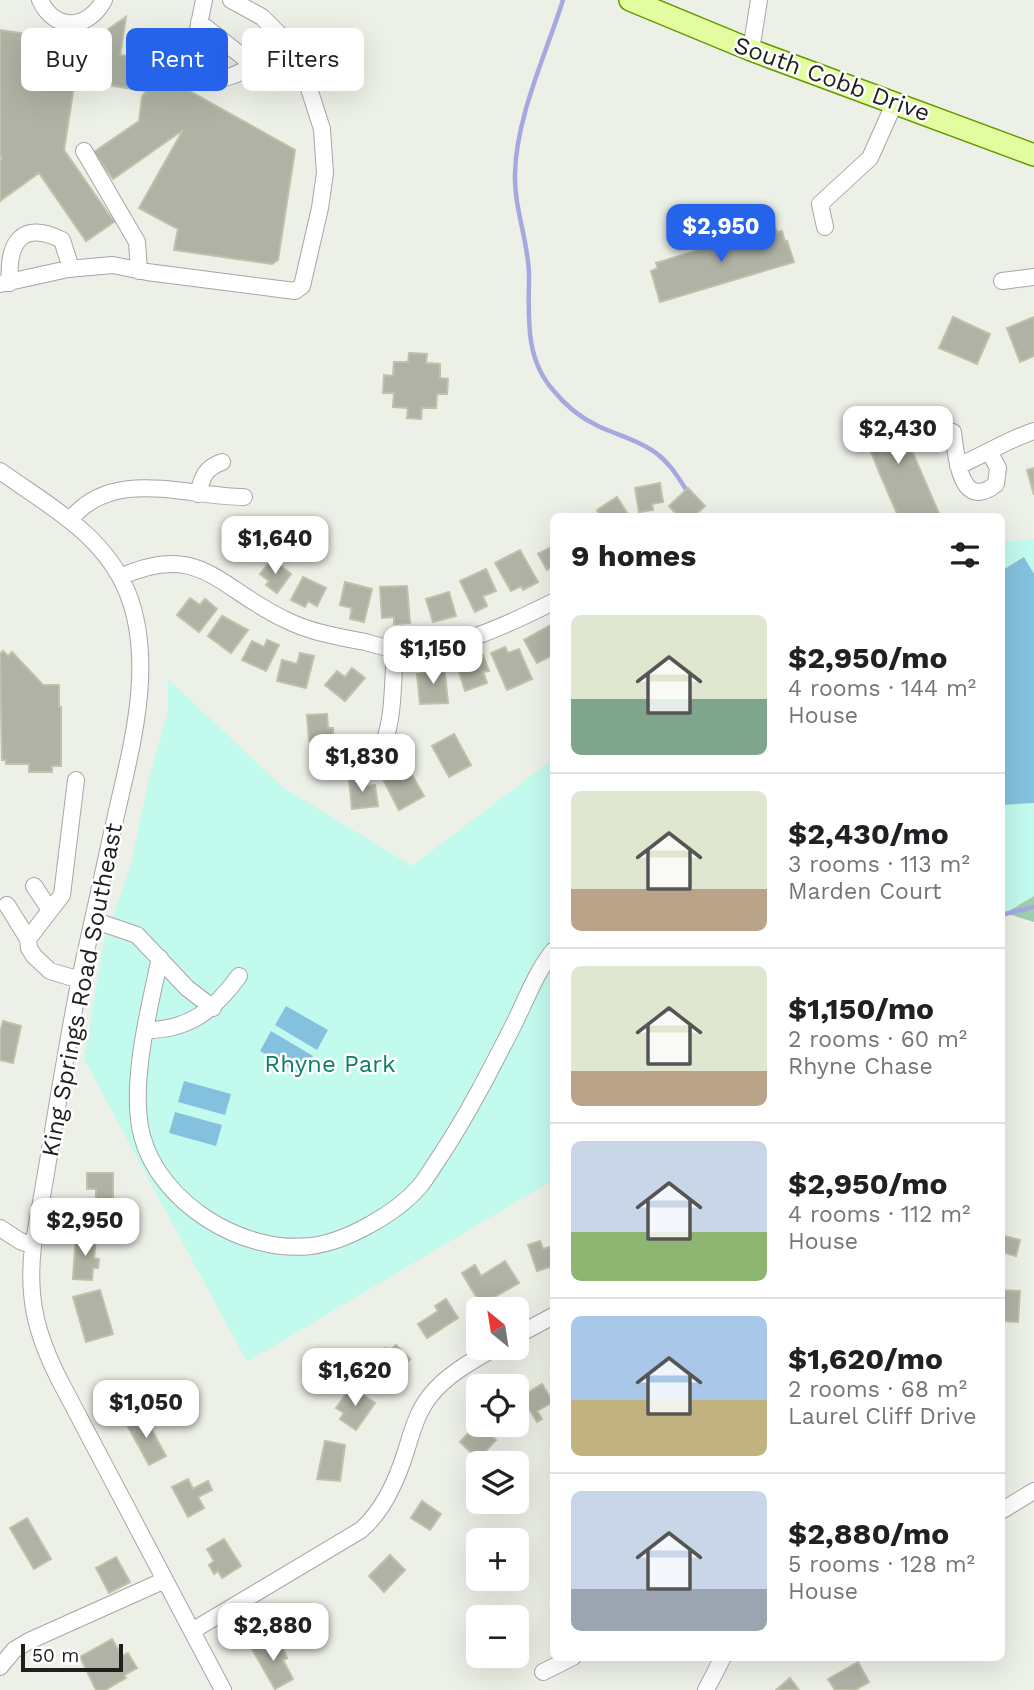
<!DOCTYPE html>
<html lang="en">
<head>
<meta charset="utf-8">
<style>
	:root { --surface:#fff; --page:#f6f6f6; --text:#202124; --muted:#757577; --line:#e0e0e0; --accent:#2563eb }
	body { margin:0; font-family:"Work Sans",sans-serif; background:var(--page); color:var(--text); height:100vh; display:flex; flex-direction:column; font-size:26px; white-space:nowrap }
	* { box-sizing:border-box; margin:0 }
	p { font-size:23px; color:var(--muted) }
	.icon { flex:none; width:38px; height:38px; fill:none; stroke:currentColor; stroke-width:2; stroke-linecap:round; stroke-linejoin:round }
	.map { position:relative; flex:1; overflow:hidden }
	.panel { position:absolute; left:550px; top:513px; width:455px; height:1148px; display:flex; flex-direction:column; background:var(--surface); border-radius:10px; box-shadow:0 7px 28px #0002 }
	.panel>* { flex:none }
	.guide { position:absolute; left:21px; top:28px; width:424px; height:63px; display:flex; gap:14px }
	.needle { width:46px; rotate:330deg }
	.controls { position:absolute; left:466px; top:1297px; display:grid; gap:14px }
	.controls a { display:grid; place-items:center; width:63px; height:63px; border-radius:10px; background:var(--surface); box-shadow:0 7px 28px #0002; font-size:35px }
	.scale { position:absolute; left:21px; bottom:18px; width:102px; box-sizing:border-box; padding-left:7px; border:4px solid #1f1f1f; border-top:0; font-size:19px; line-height:24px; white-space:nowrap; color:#1f1f1f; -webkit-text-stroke:5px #fff; paint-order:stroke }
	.price { position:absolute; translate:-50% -60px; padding:0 16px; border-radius:14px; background:#fff; color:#222; font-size:23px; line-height:46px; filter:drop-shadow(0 2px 4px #0008) }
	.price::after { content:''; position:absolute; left:50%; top:42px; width:21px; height:16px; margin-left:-10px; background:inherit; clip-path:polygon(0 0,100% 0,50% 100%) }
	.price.on { background:var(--accent); color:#fff }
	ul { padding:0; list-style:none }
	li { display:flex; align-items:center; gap:21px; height:175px; padding:0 21px }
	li+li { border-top:2px solid var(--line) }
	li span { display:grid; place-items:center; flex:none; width:196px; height:140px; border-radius:10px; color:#555 }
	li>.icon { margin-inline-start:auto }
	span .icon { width:84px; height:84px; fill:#fffc; stroke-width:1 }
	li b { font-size:30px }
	h2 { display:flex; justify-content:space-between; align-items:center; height:84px; padding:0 21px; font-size:30px }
	.pill { padding:0 24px; border-radius:10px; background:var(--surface); box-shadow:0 7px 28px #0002; font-size:24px; line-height:63px }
	.pill.on { background:var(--accent); color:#fff }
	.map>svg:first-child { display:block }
	.forest { fill:#9acfb0 }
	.park { fill:#c3faee }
	.pitch { fill:#84c1df }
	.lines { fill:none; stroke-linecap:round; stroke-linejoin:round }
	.stream { stroke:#a6a9de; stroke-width:4.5 }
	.building { fill:#b0b2a5; stroke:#bec2a8; stroke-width:2 }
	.minor-casing { stroke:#a6a6a6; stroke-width:18 }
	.major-casing { stroke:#609b00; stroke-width:24 }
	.minor { stroke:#fff; stroke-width:16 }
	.major { stroke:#e2fc9f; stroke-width:21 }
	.labels { text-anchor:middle; stroke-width:5; stroke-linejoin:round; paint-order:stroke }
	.street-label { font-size:24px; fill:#1f1f1f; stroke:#fff }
	.park-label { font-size:24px; fill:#0b7f68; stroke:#fff }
</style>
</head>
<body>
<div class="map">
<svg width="1034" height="1690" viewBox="0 0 1034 1690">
	<rect width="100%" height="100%" fill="#ecf0e6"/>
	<!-- forest -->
	<path class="forest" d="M1034,896v26l-29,-9z"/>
	<!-- park -->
	<path class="park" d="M1034,539v357l-33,19v-373z
		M168,679l116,109 128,78 141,-107v421l-306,182 -163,-303 20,-118 27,-76 18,-87 19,-68z"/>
	<!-- pitch -->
	<path class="pitch" d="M1024,557l10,17v229l-33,2v-234z
		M286,1006l42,24 -11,20 -42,-25z
		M271,1031l42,25 -11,19 -42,-24z
		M184,1081l47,13 -6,21 -47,-13z
		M175,1112l47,13 -6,21 -47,-13z"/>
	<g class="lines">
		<!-- stream -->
		<path class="stream" d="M563,0c-17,54 -47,117 -48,174 -1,34 13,66 14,100 0,41 -5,83 24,116 12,15 28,28 45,36 19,9 41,14 58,27 15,11 23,26 33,41
			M1001,915l33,-8"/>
	</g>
	<!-- building -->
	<path class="building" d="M126,17l-6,38 62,9 -3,21 116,65 -17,110 -6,4 -98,-14 4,-21 -39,-21 44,-78 -70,49 -19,-27 45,-31 3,-24 4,-6 -71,-11 -11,70 48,69 5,1 -31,21 -47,-68 -39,28v-40l2,-2 -2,-4v-125l88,13z
		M775,227l2,5 5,-1 3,11 2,-1 7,21 -134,40 -9,-31 7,-3 -2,-5z
		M953,317l37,17 -13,30 -38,-16z
		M1034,317v39l-14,6 -13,-34z
		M409,353l18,1 -1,9 14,1v14l8,1 -1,15h-10l-1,14h-14l-1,11 -14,-1 1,-10 -15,-1 1,-14h-11l1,-18 9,1 1,-14h14z
		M893,407l47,109h-42l-18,-42 -21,-52z
		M1034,468v27l-7,-25z
		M660,483l3,19 -11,2 1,6 -14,2 -4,-24z
		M688,488l17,18 -9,8 2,2h-20l-9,-10z
		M617,497l12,19h-29l-3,-6z
		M553,546v21l-6,3 -9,-16z
		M520,550l18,32 -15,8 -2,-4 -10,5 -16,-28z
		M272,559l19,15 -14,19 -11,-8 3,-4 -9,-7z
		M486,569l10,22 -13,5 4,10 -12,6 -15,-31z
		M303,577l23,11 -9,18 -9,-5 -3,6 -14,-7z
		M345,582l27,7 -8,33 -14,-3 2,-11 -12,-3z
		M407,586l3,37 -16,1v-7l-12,1 -2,-31z
		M449,592l7,24 -23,6 -7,-23z
		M190,598l10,7 5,-6 12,10 -18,23 -22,-17z
		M222,616l26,14 -17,23 -23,-17z
		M551,625l2,30 -16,8 -13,-23z
		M267,640l12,5 -13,26 -24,-11 10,-19 12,6z
		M505,647l3,6 11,-4 13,30 -25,11 -16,-37z
		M3,651l5,5 4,-4 31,33h16v22h2v59h-9v6h-23v-8h-23v-4h-4l-2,-106z
		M300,653l14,3 -8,32 -29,-7 5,-21 15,4z
		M483,655l6,16 -6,1 4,11 -22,8 -7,-22 13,-4 -2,-6z
		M444,664l4,39 -28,1 -3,-30 12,-2 -1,-6z
		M352,668l13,10 -20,23 -20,-16 12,-14 8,6z
		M327,714l1,14h5v11l-24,2 -2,-26z
		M454,734l17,31 -22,12 -17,-31z
		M406,764l18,32 -25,14 -15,-29 10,-6 -2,-3z
		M365,777l1,9 9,-1 3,21 -26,3 -3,-30z
		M3,1021l18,5 -8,37 -13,-3v-27z
		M87,1173h26v26h-17v-10h-9z
		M76,1235l20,2 -2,21 5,1 -1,9h-5l-1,12 -19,-1z
		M1001,1235l19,5 -4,16 -15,-4z
		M540,1241l3,8 10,-3v20l-16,5 -9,-26z
		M505,1261l14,22 -38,22 -19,-32 13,-8 6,11z
		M100,1290l13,44 -27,8 -13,-45z
		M1001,1290l19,1 -2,31 -17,-1z
		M446,1299l12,19 -31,20 -9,-14 20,-13 -3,-5z
		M396,1345l14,14 -25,26 -18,-17 18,-20 4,4z
		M542,1384l11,18 -16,9 5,8 -5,3 -9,-15 -8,4 -4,-5v-17l5,8z
		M351,1387l24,16 -19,27 -16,-11 4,-6 -8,-5z
		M143,1414l23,42 -17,9 -23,-42z
		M478,1423l18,17 -18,19 -18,-17z
		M325,1441l20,4 -5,36 -23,-2z
		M188,1479l5,10 15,-8 4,9 -14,7 6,11 -16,9 -16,-30z
		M422,1501l19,13 -11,16 -19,-12z
		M27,1518l24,41 -17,10 -24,-41z
		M224,1539l17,27 -19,12 -4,-7 -4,3 -5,-9 5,-4 -7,-12z
		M390,1555l15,15 -21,22 -15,-16z
		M116,1557l14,25 -21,11 -13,-25z
		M279,1611l9,16 -18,10 -9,-16z
		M112,1639l10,17 6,-3 9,15 -13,7 2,3 -21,12h-9l-16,-33z
		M272,1639l6,11 4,-3 5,11 -4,2 10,19 -18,10 -23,-40z
		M858,1662l11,20 -14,8h-20l-7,-11z
		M790,1678l9,12h-23z"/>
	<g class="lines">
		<!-- minor casing -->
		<g class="minor-casing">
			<path id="minor" d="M40,0c15,32 48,30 64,0
				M204,0l-12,59c4,5 9,13 15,17 23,12 61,-22 79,-35
				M199,22l53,42
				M751,50l8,-50
				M84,151l53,91 2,29
				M825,227l-5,-23 50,-46 25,-56
				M1002,281l32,-4
				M10,283c-3,-40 11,-63 52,-43l9,28
				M0,284l68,-15 45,-4 34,7 148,19 7,-5 18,-78 5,-35 -3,-44 -17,-53 -19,-35 -24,-24 -31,-17
				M953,432c3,23 7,81 43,52l2,-16 -8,-15
				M958,466c26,-11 49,-26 76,-35
				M0,471c49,35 105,64 128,123 28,72 2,158 -14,230 -11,51 -23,103 -34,155 -18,89 -30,178 -47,267 -6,52 3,88 27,135l163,309
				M198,494c4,-17 7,-26 24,-32
				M70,520c43,-54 117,-23 174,-23
				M120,577c80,-36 97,10 164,42 25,13 54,18 81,23 10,3 21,6 32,7 54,3 108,-23 156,-47
				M380,751c16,-31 11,-69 16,-102
				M34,886l16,24
				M7,905l21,34 1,9 5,8 16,15 30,9
				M93,920l44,15 50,53 26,20
				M28,939l34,-44 14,-115
				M160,958c-11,51 -31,128 -18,178 18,67 100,118 169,110 35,-4 86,-33 109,-60 8,-10 14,-21 21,-31 27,-41 50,-86 72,-129 13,-26 22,-52 40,-75
				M146,1030c44,0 69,-21 93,-54
				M0,1228l20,13 13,5
				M516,1336l37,-20
				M1001,1511l33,-20
				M192,1631l169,-101c23,-20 36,-50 45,-79 6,-19 11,-39 24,-55 15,-20 43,-36 65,-48
				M0,1667l14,-17 15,-9 136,-61
				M543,1672l30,-15
				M706,1690l17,-33"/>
		</g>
		<!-- major casing -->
		<g class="major-casing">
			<path id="major" d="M630,0l121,50 283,105"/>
		</g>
		<!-- minor -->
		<use href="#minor" class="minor"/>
		<!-- major -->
		<use href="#major" class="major"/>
	</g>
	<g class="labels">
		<!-- street labels -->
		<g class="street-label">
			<text transform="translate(832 79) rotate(20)" y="8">South Cobb Drive</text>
			<text transform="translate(82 990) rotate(-79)" y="8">King Springs Road Southeast</text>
		</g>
		<!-- park labels -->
		<g class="park-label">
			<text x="330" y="1072">Rhyne Park</text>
		</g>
	</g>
</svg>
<div class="controls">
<a><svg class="needle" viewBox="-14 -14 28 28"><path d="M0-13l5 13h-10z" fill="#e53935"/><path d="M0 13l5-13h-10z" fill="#757577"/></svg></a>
<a><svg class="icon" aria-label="locate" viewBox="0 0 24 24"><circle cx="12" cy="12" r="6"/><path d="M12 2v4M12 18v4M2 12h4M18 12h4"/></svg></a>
<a><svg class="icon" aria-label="layers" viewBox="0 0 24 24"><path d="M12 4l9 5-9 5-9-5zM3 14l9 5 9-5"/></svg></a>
<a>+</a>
<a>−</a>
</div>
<div class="scale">50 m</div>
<b class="price on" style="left:721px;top:264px">$2,950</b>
<b class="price" style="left:898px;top:466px">$2,430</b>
<b class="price" style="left:275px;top:576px">$1,640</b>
<b class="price" style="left:433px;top:686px">$1,150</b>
<b class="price" style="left:362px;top:794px">$1,830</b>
<b class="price" style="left:85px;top:1258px">$2,950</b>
<b class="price" style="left:355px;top:1408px">$1,620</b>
<b class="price" style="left:146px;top:1440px">$1,050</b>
<b class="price" style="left:273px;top:1663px">$2,880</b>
<div class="guide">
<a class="pill">Buy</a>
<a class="pill on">Rent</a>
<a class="pill">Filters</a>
</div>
<section class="panel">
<h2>9 homes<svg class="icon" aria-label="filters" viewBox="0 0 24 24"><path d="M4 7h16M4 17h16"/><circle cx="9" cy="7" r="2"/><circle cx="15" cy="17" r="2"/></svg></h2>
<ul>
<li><span style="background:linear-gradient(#dfe7d0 60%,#7fa58c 0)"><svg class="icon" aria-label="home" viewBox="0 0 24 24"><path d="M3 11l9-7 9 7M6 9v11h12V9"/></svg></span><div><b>$2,950/mo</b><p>4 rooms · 144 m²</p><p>House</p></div></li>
<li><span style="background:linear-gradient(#dfe7d0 70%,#b9a48a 0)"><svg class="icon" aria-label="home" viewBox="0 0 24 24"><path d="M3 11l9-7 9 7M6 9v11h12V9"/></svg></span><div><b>$2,430/mo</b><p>3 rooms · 113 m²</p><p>Marden Court</p></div></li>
<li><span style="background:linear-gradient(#dfe7d0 75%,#b9a48a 0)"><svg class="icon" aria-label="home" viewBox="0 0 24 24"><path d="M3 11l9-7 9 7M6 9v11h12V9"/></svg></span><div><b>$1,150/mo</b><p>2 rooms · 60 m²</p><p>Rhyne Chase</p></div></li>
<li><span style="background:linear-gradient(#c9d6e8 65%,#8fb573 0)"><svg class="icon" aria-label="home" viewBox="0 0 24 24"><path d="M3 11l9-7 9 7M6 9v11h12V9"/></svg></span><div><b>$2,950/mo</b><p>4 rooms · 112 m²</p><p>House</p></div></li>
<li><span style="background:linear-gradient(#a9c7e8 60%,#c2b280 0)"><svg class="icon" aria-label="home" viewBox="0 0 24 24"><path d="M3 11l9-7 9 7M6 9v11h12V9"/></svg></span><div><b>$1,620/mo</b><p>2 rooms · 68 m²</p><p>Laurel Cliff Drive</p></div></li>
<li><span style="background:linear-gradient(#c9d6e8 70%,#9aa5b1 0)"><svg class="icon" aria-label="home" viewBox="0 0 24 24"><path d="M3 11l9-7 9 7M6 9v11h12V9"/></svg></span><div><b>$2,880/mo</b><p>5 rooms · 128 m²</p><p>House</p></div></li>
</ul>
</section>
</div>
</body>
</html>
